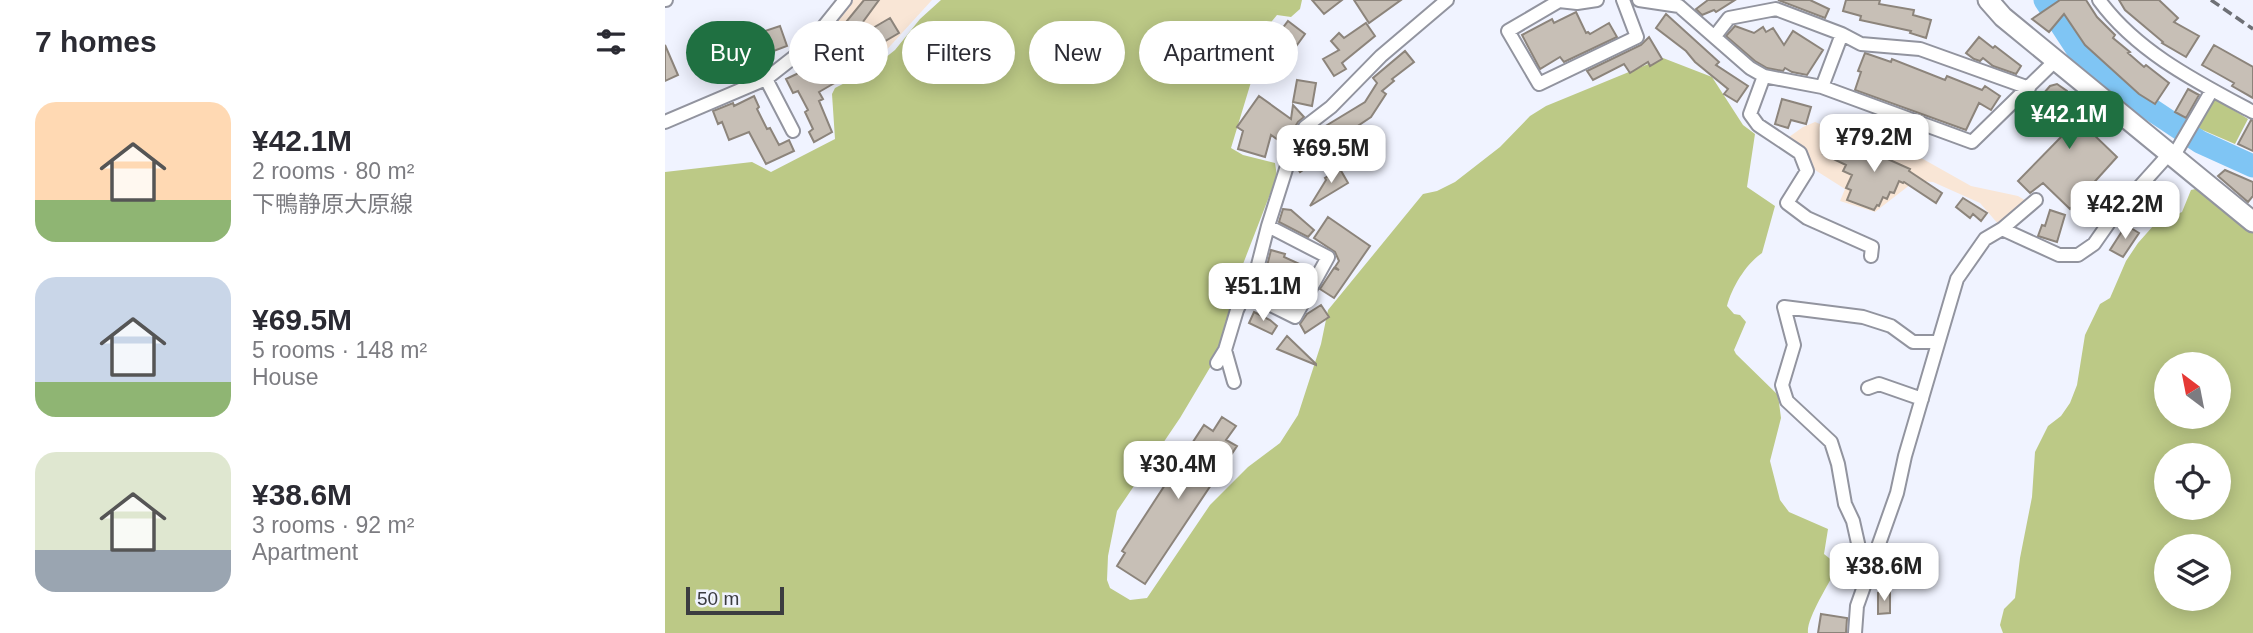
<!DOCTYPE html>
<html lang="en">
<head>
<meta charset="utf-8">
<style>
	:root { --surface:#fff; --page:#f7f7f7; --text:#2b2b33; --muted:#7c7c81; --accent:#1f7041 }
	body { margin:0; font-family:Arial,"Noto Sans JP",sans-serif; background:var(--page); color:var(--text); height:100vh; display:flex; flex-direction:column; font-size:26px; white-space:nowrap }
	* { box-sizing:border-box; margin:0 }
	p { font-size:23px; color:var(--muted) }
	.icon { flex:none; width:38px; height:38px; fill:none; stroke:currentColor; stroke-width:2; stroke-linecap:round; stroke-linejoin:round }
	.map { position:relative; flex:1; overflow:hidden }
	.details { display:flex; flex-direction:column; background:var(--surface); width:665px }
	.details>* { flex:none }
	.top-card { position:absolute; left:21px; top:21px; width:665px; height:63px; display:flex; gap:14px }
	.needle { width:46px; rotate:328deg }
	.buttons { position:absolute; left:1489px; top:352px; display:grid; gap:14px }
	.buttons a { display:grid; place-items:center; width:77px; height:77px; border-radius:50%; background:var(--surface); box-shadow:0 4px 18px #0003; font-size:35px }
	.scale { position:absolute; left:21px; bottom:18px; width:98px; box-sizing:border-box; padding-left:7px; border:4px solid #3b3c40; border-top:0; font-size:19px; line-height:24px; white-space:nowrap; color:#3b3c40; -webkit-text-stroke:5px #f0f3ff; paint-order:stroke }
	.price { position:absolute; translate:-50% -60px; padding:0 16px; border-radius:14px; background:#fff; color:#222; font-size:23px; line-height:46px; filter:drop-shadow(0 2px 4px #0008) }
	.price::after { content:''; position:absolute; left:50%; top:42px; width:21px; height:16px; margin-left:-10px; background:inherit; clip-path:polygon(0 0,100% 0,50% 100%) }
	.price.active { background:var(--accent); color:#fff }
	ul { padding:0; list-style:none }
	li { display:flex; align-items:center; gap:21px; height:175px; padding:0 35px }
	li span { display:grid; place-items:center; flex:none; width:196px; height:140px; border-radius:21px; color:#555 }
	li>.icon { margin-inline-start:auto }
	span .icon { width:84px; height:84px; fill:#fffc; stroke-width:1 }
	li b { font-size:30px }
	h2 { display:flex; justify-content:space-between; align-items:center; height:84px; padding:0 35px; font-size:30px }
	.chip { padding:0 24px; border-radius:32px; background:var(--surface); box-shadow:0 4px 18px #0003; font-size:24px; line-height:63px }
	.chip.active { background:var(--accent); color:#fff }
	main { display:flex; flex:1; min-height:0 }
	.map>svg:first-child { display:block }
	.education { fill:#f9e6d6 }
	.green { fill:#bcc986; fill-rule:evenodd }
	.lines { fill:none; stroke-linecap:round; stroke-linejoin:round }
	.river { stroke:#7fc5f4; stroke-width:23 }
	.building { fill:#c7bfb6; stroke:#8c847b; stroke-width:2 }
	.minor-casing { stroke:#92949f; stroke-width:16 }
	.primary-casing { stroke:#92949f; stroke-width:23 }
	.minor { stroke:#fff; stroke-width:12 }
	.primary { stroke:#fff; stroke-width:19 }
	.rail { stroke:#6e7076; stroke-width:3.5; stroke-dasharray:10 5; stroke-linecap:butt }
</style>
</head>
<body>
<main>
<section class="details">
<h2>7 homes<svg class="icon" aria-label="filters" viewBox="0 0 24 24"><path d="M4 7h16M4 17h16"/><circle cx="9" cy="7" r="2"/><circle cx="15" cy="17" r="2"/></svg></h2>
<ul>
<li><span style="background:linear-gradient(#ffd9b3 70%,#8fb573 0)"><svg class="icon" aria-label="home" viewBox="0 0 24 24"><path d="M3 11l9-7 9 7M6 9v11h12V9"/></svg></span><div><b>¥42.1M</b><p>2 rooms · 80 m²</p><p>下鴨静原大原線</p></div></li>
<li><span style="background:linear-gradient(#c9d6e8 75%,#8fb573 0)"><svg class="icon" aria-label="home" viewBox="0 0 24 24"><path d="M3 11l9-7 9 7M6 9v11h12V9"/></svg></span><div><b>¥69.5M</b><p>5 rooms · 148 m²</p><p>House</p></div></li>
<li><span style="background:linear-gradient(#dfe7d0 70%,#9aa5b1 0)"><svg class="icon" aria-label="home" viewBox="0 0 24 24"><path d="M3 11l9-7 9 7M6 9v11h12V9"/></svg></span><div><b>¥38.6M</b><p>3 rooms · 92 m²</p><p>Apartment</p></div></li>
</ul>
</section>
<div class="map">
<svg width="1588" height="633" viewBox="0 0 1588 633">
	<rect width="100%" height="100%" fill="#f0f3ff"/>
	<!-- education -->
	<path class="education" d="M187,0h80l-61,67 -46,22 -10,-24 1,-22z
		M1150,122l39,16 69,21 48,27 47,10 10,6 -29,23 -19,-22 -47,-21 -12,-1 -10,3 -36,28 -35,-11 5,-12 -30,-19 -8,-19 -17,-11 -1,-3 14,-10z"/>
	<!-- green -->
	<path class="green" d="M276,0h361l-2,9 -9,8 -14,-2 -9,11 -37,122 12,7 32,8 2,13 -39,101 -14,67 -44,74 -63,93 -9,45 -1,24 3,8 20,12 17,-2 63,-93 38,-38 32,-24 18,-28 23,-71 7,-34 95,-116 14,-3 18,-9 45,-35 30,-31 16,-10 117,-48 49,19 31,48 12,9 -8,53 28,19 -13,47c-16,11 -30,34 -35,53l7,8 6,1 6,7 -12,28 2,4 42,41 3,23 -11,43 10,39 9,12 39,17 -4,25 10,8 2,7c-7,15 -30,50 -28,64h-1143v-461l87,-10 19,10 64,-33 -3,-45 3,-6 35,-18 25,-20 25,-31z
		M1549,98l34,21 -13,25 -37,-16z
		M1535,188l53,43v402h-250l-3,-8 4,-16 11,-11 5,-40 12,-61 3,-45 13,-26 13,-10 9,-13 7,-18 8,-50 15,-31 10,-6 16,-37 12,-18 16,-18 28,-13 9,-22zM1502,364h52v52h-52zM1502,455h52v53h-52zM1502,546h52v52h-52z"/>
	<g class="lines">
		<!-- river -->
		<path class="river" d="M1380,0l32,49 51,45 72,48 53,24"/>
	</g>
	<!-- building -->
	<path class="building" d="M199,0h15l-25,34 -8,-12z
		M647,0h30l-18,14z
		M689,0h47l-32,23z
		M1043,0h27l-19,12 -2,-2 -12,5 -6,-6z
		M1113,0h32l19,9 -4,9z
		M1181,0h34l-1,4 35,6 -1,5 18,5 -5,18 -16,-5 1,-2 -51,-11 1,-4 -18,-5z
		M1395,0h26l11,17 18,18 -2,3 17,14 -2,1 16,14 2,-2 23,18 -14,21 -16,-10 -54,-49 -21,-31 -15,18 -17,-13z
		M1454,0h40l19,18 -4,4 25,14 -13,21 -24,-14 1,-1 -38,-32z
		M911,12l10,21 2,-1 2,2 19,-11 8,14 -53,25 -4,-5 -20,12 -18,-34 30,-16 2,4z
		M1001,14l53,48 -3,3 32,21 -11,16 -13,-8 4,-5 -33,-27 -9,-11 -30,-23z
		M225,18l9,15 -22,13 4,10 -62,36 4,7 -4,2 13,31 -18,10 -5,-10 4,-3 -8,-17 3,-2 -10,-19 -5,2 -7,-14 36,-17 -2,-3z
		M623,21l17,13 -8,11 -7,-6 -4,5 -10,-7z
		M701,23l9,13 -33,27 4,6 -12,7 -11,-17 16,-9 -8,-9 8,-8 5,5z
		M115,26l7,20 -40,15 -1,-2 -19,6 -1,-4 -17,5 -6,-19 35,-11v3l12,-3z
		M1070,26l19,7 9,-6 3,5 7,-4 11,17 9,-14 30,19 -16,25 -15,-3 -7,-4 -2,3 -16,-3 -12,-7 -29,-25z
		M984,37l13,22 -12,7 -2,-4 -18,11 -6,-9 -31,16 -6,-9 54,-26z
		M1314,37l14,11 2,-2 26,20 -5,8 -23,-8 -10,-8 -3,3 -6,-2 -8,-6z
		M0,45l13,30 -13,6z
		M1549,45l39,22v31l-21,-12 2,-3 -32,-18z
		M740,51l9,11 -22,17 2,2 -12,10 4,3 -15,23 -49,33 3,5 -25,17 -4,-6 4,-14 24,-15 -5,-7 46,-28 12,-19 -4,-5z
		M1200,53l26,9 1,-3 53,21 2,-4 35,14 3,-4 15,10 -9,14 -12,-7 -13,27 -111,-40 6,-18 -3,-1z
		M632,80l19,3 -4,23 -19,-4z
		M1392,84l10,7 5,13 4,-5 23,25 -5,6 2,2 -3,2 24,23 -47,52 -27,-26 -13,10 -12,-12 45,-46 -7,-7 5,-8 -24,-19 13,-15z
		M1523,89l11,6 -13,23 -11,-6z
		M89,96l5,11 -2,2 10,20 3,-1 9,17 10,-5 5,11 -28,13 -17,-32 -20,8 -7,-18 -4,2 -5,-13 20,-8 1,3z
		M594,96l32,23 2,-14 11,12 -6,5 -11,18 1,-5 -4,-2 -6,7 -7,-5 -6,22 -27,-8 5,-18 -6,-4z
		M1117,99l29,8 -5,17 -15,-4 -3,8 -13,-4z
		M1586,120l2,1v30l-15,-7z
		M1167,134l78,35 -1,2 33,22 -6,10 -32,-21 -1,1 -4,-2 -5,12 -4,-1 -3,7 -4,-2 -4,9 -2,-1 -3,5 -27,-10 4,-10 -5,-2 6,-13 -9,-4 3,-6 -23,-11z
		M675,169l8,14 -38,23 16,-26 -1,-2z
		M1560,170l28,12v14l-5,6 -30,-26z
		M1298,198l24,15 -6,8 -8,-7 -3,4 -14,-11z
		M618,209l8,1 23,20 -6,7 -29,-15z
		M1385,210l15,5 -8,27 -19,-6 4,-11 3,1z
		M663,217l42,29 -36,52 -14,-9 14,-21 5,2 -4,-3 4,-6 -4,-9 -21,-14z
		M1461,225l13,8 -16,24 -13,-7z
		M606,250l14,4 -1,3 22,10 -18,37 -15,-8 2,-4 -16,-7 8,-19z
		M656,305l8,12 -24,16 -5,-9 7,-10z
		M589,312l16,8 7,6 -5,8 -23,-11z
		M622,336l29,28v1l-39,-16z
		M557,417l14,9 -10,14 11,6 -92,138 -28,-18 8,-13 -3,-2 82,-126 9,6z
		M1225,592v21l-12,1v-21z
		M1156,614l26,4 -1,15h-28z"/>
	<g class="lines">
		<!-- minor casing -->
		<g class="minor-casing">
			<path id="minor" d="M0,0h1
				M932,0l-20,3 -18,-2 -51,30 31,53 98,-47 -14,-37
				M974,0l40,6 71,62 14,8 58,11 150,55 84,-82
				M1434,0c38,52 98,82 154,112
				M1050,36l14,-18 47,-9 66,25 19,10 59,5 109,39
				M1099,76l-14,38 8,11 42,28 7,18 -20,32 20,15 65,29 -1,9
				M101,79l27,52
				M1157,87l20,-53
				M0,122l101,-43 42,-33 37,-46
				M1508,157l39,-67
				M1337,229l34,-29
				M580,292l50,25 33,-60 -60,-31
				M560,350l9,32
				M552,363l8,-13 12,-40 21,-45 10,-39 25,-79 12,-20 26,-20 50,-51 66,-56
				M1203,388l11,-4 43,15
				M1196,582l1,-21 -9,-40 -8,-17 -7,-40 -7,-22 -44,-41 -5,-16 12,-40 -10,-38 79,10 28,9 22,16h25
				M1190,633l2,-27 40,-113 8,-37 52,-177 28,-40 17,-10 57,26h19l16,-11 21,-30 54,-60"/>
		</g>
		<!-- primary casing -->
		<g class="primary-casing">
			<path id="primary" d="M1323,0l15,17 250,205"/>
		</g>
		<!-- minor -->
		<use href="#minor" class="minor"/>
		<!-- primary -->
		<use href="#primary" class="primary"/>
		<!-- rail -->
		<path class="rail" d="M1546,0l42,29"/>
	</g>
</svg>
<div class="buttons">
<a><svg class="needle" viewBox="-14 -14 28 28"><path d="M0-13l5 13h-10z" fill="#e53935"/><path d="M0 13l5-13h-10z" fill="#7c7c81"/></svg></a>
<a><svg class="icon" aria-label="locate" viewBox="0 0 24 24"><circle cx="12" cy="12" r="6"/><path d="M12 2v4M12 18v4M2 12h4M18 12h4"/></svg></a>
<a><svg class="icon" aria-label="layers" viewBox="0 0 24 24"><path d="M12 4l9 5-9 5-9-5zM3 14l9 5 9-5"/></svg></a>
</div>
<div class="scale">50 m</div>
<b class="price active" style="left:1404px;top:151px">¥42.1M</b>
<b class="price" style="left:1209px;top:174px">¥79.2M</b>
<b class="price" style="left:666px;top:185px">¥69.5M</b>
<b class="price" style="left:1460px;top:241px">¥42.2M</b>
<b class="price" style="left:598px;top:323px">¥51.1M</b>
<b class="price" style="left:513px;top:501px">¥30.4M</b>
<b class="price" style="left:1219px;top:603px">¥38.6M</b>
<div class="top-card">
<a class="chip active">Buy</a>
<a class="chip">Rent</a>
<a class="chip">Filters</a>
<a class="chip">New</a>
<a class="chip">Apartment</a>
</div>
</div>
</main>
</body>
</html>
